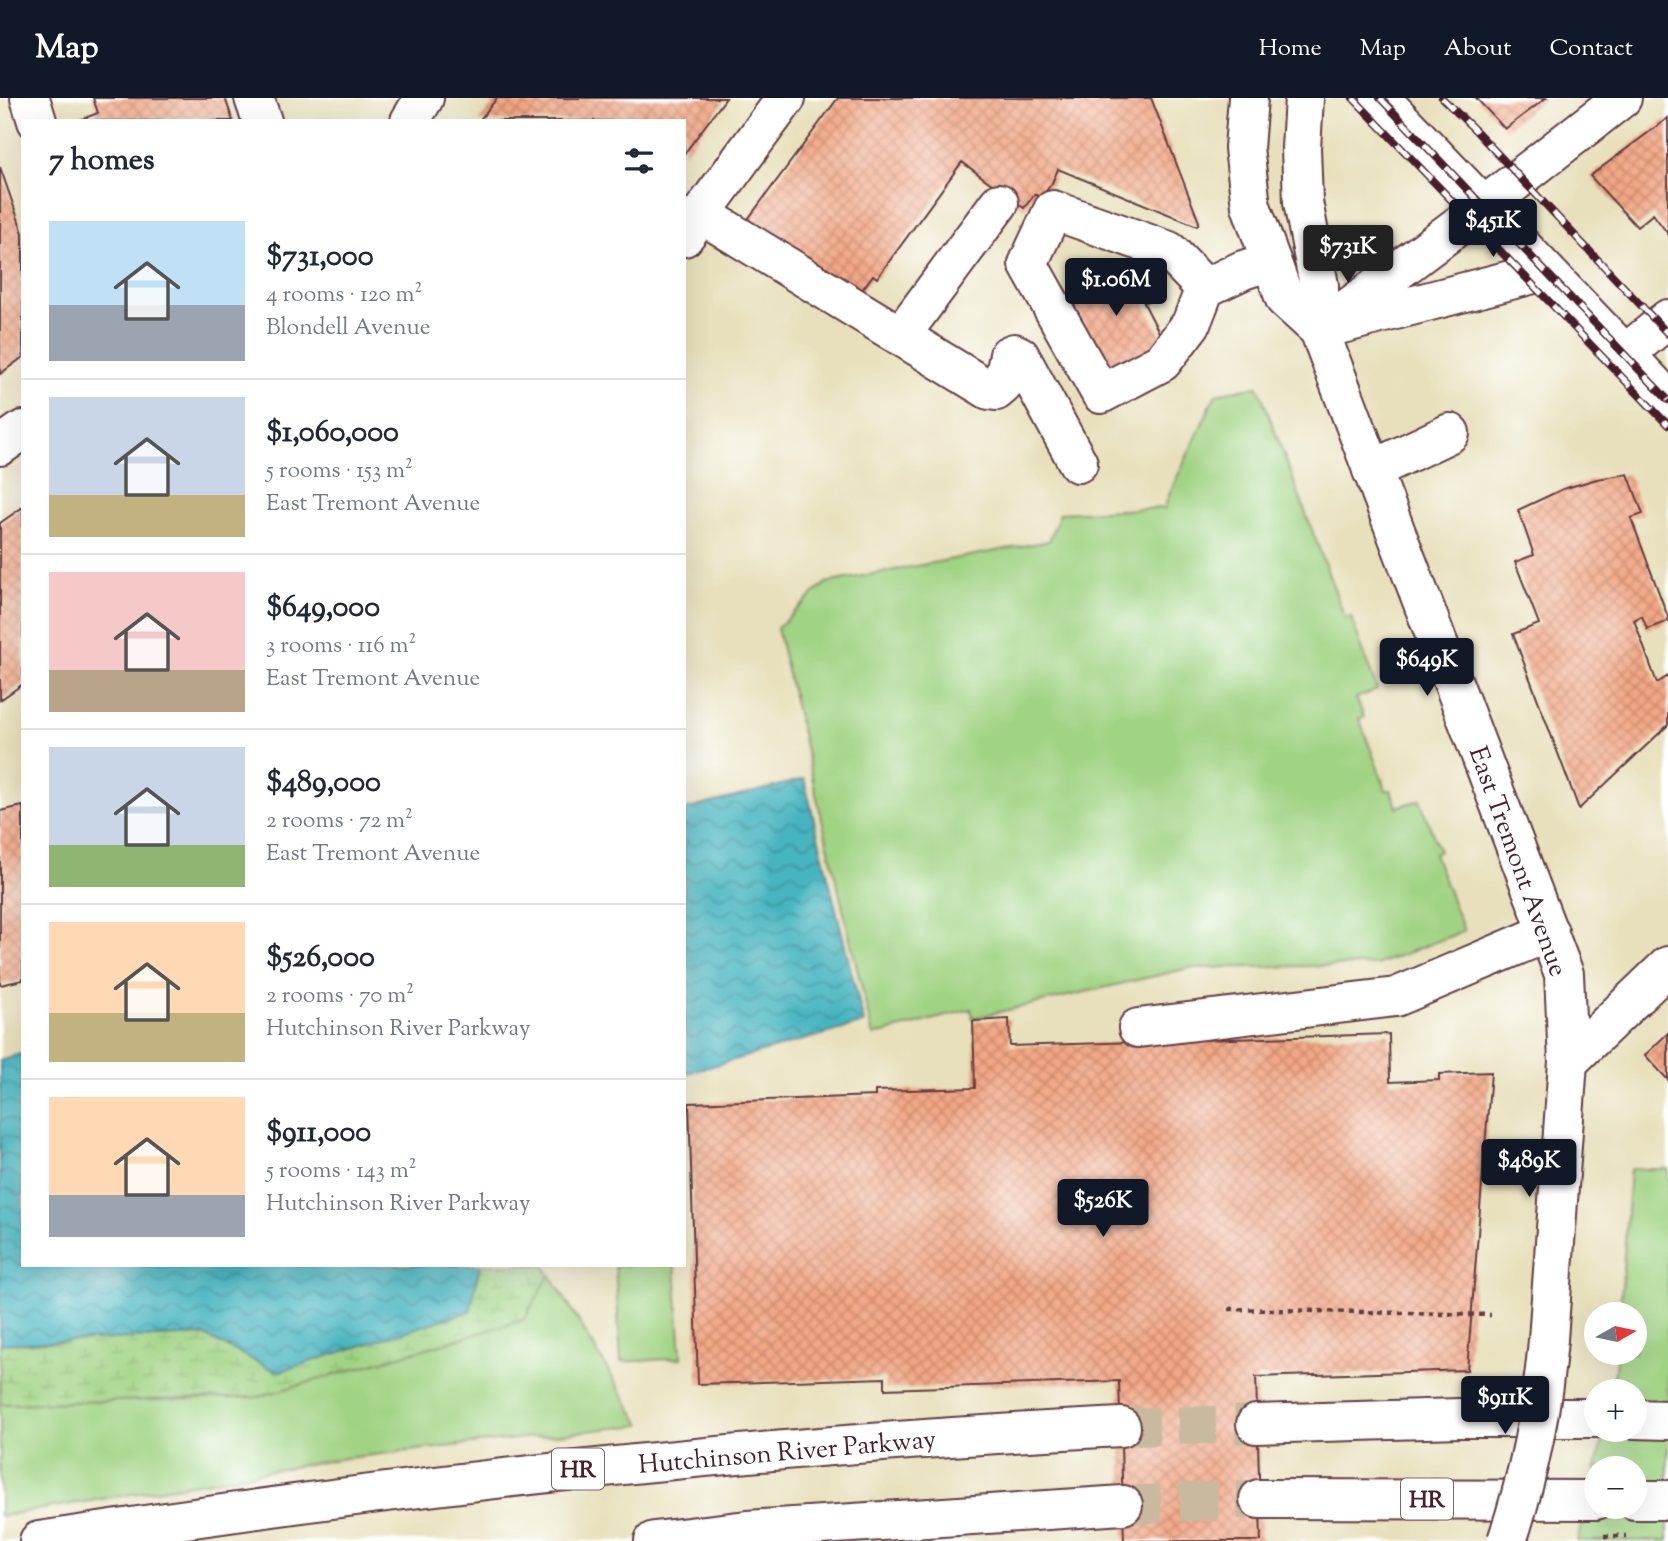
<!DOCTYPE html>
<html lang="en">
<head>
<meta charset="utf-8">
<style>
	:root { --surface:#fff; --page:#f2f2f3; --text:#1f2937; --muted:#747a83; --line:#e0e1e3; --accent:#111827 }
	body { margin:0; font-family:"Sorts Mill Goudy",serif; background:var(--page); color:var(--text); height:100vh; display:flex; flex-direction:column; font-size:26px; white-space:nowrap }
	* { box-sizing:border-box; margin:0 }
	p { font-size:23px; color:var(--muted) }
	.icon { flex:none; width:38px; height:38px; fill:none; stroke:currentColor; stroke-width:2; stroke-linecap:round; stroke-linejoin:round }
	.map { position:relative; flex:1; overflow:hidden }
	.side { position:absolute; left:21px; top:21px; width:665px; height:1148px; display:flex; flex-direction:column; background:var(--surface); border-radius:0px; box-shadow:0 7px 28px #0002 }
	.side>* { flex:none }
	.needle { width:46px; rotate:81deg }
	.tools { position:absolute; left:1584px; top:1204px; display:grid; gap:14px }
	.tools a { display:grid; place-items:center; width:63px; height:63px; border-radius:50%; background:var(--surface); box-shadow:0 7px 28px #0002; font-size:35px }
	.price { position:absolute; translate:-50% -60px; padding:0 16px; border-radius:7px; background:var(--accent); color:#fff; font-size:23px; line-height:46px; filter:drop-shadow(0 2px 4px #0008) }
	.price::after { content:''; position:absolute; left:50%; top:42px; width:21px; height:16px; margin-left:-10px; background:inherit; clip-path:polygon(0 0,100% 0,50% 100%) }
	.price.current { background:#222; color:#fff }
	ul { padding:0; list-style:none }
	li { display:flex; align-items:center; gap:21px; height:175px; padding:0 28px }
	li+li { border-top:2px solid var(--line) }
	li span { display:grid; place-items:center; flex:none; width:196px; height:140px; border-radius:0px; color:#555 }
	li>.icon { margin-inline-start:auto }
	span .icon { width:84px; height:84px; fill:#fffc; stroke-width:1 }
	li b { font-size:30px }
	h2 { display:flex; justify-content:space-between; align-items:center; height:84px; padding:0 28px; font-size:30px }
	header { display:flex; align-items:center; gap:42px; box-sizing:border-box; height:98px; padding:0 35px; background:var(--accent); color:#fff }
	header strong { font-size:33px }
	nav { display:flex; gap:38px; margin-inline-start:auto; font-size:24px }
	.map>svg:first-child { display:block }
	.green { fill:#a0d383; stroke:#757957; stroke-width:2 }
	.wetland { fill:url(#wetland-marsh); stroke:#757957; stroke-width:2 }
	.water { fill:url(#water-waves); stroke:#486a76; stroke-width:2 }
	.building { fill:url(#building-cross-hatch) }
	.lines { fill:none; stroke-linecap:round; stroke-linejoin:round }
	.highway-tunnel { stroke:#c8b99f; stroke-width:38; stroke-dasharray:38 19; stroke-linecap:butt }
	.minor-casing { stroke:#623c41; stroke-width:42 }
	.major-casing { stroke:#623c41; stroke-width:42 }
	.highway-casing { stroke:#623c41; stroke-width:42 }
	.path { stroke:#623c41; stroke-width:4.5; stroke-dasharray:5 5; stroke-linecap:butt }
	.minor { stroke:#fff; stroke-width:38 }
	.major { stroke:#fff; stroke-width:38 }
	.highway { stroke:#fff; stroke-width:38 }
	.rail-casing { stroke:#4a1f2b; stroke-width:8 }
	.rail { stroke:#fff; stroke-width:5; stroke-dasharray:16; stroke-linecap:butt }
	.major-bridge-casing { stroke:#623c41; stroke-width:42; stroke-linecap:butt }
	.major-bridge { stroke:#fff; stroke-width:38 }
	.labels { text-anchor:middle; stroke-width:7; stroke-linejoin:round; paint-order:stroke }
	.shield { fill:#fff; stroke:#80626b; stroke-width:2 }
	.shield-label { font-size:24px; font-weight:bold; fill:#4a1f2b }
	.street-label { font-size:26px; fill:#4a1f2b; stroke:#fff }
</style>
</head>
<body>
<header>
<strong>Map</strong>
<nav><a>Home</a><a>Map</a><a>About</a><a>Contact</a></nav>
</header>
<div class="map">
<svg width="1668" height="1443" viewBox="0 0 1668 1443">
	<defs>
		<pattern id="wetland-marsh" width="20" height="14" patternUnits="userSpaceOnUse" patternTransform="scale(1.75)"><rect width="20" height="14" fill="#a0d383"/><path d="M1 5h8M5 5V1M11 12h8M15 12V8" fill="none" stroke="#8bb571"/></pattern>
		<pattern id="water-waves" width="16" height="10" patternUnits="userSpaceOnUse" patternTransform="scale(1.75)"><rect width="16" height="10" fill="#46b5c0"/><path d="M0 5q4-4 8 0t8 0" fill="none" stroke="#3c939c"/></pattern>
		<pattern id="building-cross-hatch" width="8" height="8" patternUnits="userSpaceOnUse" patternTransform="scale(1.75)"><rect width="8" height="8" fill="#f3a885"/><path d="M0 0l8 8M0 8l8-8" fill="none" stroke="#c7886d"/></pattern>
	</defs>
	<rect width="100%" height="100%" fill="#fff"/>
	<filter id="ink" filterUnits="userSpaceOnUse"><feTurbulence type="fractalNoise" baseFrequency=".0143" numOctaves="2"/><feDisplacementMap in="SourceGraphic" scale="14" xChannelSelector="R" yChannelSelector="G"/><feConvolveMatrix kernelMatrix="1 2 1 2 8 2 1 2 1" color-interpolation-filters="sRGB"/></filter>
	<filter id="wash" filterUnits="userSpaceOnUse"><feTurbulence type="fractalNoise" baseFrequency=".00686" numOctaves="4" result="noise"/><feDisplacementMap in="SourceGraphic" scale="28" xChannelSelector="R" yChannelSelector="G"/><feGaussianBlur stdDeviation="1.57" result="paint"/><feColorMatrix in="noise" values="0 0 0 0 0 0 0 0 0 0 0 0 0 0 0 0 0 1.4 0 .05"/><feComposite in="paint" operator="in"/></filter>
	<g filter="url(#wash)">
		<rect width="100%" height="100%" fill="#e8e0bc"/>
		<!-- green -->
		<path class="green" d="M1258,288l87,232 6,-1 26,73 -21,8 8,19 -5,1 27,72h5l6,17 23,-7 19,51 -5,3 30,77 -88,34 -187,3 -216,50 -2,-9 -98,27 -96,-408 49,-45 223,-42 11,-28 105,-5 2,-9 49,-105z
			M1630,1071h38v372h-91l19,-72v38h38v-39h-38l8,-38h30v-39h-22l5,-38h17v-39h-14z
			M615,1167h60l6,93 -60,4z
			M550,1176l91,151 -295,33 -346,58v-112l258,-7 265,-77z"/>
		<!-- wetland -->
		<path class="wetland" d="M480,1167h64l6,9 -26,46 -266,77 -258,7v-60l203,-9 75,37 191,-61z"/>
		<!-- water -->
		<path class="water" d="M804,681l60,244 -180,51v-264z
			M23,955v212h457l-10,46 -192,61 -75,-37 -203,9v-283z"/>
		<g id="blocks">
			<!-- building -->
			<path class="building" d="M93,0h132l8,23h-156l21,-8z
				M497,0h229l-42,56v-33h-205z
				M838,0h313l48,124 -2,4 -139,-57 -6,14 -11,15 -6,-4 -11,14 -62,-46 -85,116 -4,-3 -19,26 -114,-71z
				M1476,0h70l-41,31z
				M1668,20v116l-15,-20 -16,13 -47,-51z
				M0,69l23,66v124l-23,17z
				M1125,168l39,76 -56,29 -39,-76z
				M1628,376l15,40 -12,4 37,99v4l-21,8 -5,-13 -8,4 23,63 11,-7v49l-89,84 -66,-175 26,-10 -24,-62 19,-7 -16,-45 45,-21 34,-10z
				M23,409v177l-23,16v-177z
				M23,708v174l-23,5v-174z
				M1009,921l1,27 379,-12 1,48 49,-2v-6l52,-2 -24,298 -211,7 5,164h-137l-5,-160 -234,8v-11l-187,6 -9,-281 186,-7v-5l100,-3 -2,-67z
				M1668,935v47l-23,-25z"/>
		</g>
	</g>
	<g filter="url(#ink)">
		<use href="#blocks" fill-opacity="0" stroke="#623c41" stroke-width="2"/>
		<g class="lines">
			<!-- highway-tunnel -->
			<path class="highway-tunnel" d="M1121,1329l135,-3
				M1123,1407l136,-6"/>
			<!-- minor casing -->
			<g class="minor-casing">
				<path id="minor" d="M30,0l7,23
					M254,0l8,23
					M701,116l288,176 7,1 7,-6 6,-30 5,-2 6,3 58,107
					M684,139l102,-139
					M1205,190l-36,-37 -116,-41 -25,54 73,130 61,-32 29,-38 14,-36 38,-18 28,-9
					M1338,227l207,-54
					M1319,232l164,-123 139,-109
					M901,237l98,-132
					M1625,256l43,-35
					M1372,372l78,-37
					M1138,930l258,-31 153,-65
					M1568,964l100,-96"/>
			</g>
			<!-- major casing -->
			<g class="major-casing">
				<path id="major" d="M1248,0l-4,50 7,58 34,93 34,31
					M1304,0l-3,50 2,54 16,83v45l245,644 4,88 -20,278
					M1380,0l288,301
					M410,23l14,-23
					M0,348l23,-16"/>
			</g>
			<!-- highway casing -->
			<g class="highway-casing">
				<path id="highway" d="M1634,1321l34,1
					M1256,1326l204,-6h136
					M1259,1401l337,1
					M1634,1402h34
					M39,1443c359,-56 719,-96 1082,-114
					M654,1443l93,-11 376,-25"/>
			</g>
			<!-- path -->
			<path class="path" d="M1143,203l20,-4
				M1229,1211l262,6
				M1604,1438h22"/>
			<!-- minor -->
			<use href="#minor" class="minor"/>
			<!-- major -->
			<use href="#major" class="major"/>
			<!-- highway -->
			<use href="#highway" class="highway"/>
			<!-- rail casing -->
			<g class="rail-casing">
				<path id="rail" d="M1353,0l315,327
					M1380,0l288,302
					M1442,0l34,33 192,203"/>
			</g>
			<!-- rail -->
			<use href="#rail" class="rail"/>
			<!-- major-bridge casing -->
			<g class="major-bridge-casing">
				<path id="major-bridge" d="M1507,1443c22,-66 35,-131 41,-201"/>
			</g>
			<!-- major-bridge -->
			<use href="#major-bridge" class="major-bridge"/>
		</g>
	</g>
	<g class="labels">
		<!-- shield labels -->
		<g class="shield">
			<rect x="552" y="1350.5" width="52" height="41" rx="5"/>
			<rect x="1401" y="1380.5" width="52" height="41" rx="5"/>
		</g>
		<g class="shield-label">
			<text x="578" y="1379">HR</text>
			<text x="1427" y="1409">HR</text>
		</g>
		<!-- street labels -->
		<g class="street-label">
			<text transform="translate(1519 763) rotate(70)" y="9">East Tremont Avenue</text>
			<text transform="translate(787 1353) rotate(-5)" y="9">Hutchinson River Parkway</text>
		</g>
	</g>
</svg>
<div class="tools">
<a><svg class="needle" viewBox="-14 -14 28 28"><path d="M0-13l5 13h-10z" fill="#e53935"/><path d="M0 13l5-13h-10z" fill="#747a83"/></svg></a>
<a>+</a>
<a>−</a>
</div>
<b class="price" style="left:1493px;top:161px">$451K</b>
<b class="price current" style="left:1348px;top:187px">$731K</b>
<b class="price" style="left:1116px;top:220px">$1.06M</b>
<b class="price" style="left:1427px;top:600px">$649K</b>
<b class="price" style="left:1529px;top:1101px">$489K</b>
<b class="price" style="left:1103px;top:1141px">$526K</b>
<b class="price" style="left:1505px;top:1338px">$911K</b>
<section class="side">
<h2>7 homes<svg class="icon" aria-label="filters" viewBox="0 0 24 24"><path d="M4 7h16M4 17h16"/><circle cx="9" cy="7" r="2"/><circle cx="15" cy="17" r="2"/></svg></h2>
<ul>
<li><span style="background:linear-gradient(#bfe0f5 60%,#9aa5b1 0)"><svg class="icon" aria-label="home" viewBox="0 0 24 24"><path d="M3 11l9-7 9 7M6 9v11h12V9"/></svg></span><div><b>$731,000</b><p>4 rooms · 120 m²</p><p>Blondell Avenue</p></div></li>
<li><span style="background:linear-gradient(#c9d6e8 70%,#c2b280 0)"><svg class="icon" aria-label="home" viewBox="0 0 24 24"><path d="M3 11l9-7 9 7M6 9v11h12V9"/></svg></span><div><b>$1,060,000</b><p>5 rooms · 153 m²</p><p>East Tremont Avenue</p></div></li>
<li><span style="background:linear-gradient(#f6c9c9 70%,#b9a48a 0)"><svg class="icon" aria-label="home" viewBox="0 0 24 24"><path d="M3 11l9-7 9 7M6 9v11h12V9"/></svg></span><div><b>$649,000</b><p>3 rooms · 116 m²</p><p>East Tremont Avenue</p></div></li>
<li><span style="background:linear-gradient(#c9d6e8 70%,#8fb573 0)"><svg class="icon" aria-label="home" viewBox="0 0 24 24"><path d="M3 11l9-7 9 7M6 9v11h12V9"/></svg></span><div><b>$489,000</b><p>2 rooms · 72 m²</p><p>East Tremont Avenue</p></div></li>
<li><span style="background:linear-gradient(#ffd9b3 65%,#c2b280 0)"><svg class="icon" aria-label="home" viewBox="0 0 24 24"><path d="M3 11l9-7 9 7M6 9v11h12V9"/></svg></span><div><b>$526,000</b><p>2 rooms · 70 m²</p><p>Hutchinson River Parkway</p></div></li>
<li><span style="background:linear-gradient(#ffd9b3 70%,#9aa5b1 0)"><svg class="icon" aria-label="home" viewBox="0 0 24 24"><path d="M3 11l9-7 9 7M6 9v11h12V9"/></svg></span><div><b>$911,000</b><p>5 rooms · 143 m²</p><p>Hutchinson River Parkway</p></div></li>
</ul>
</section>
</div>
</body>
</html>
